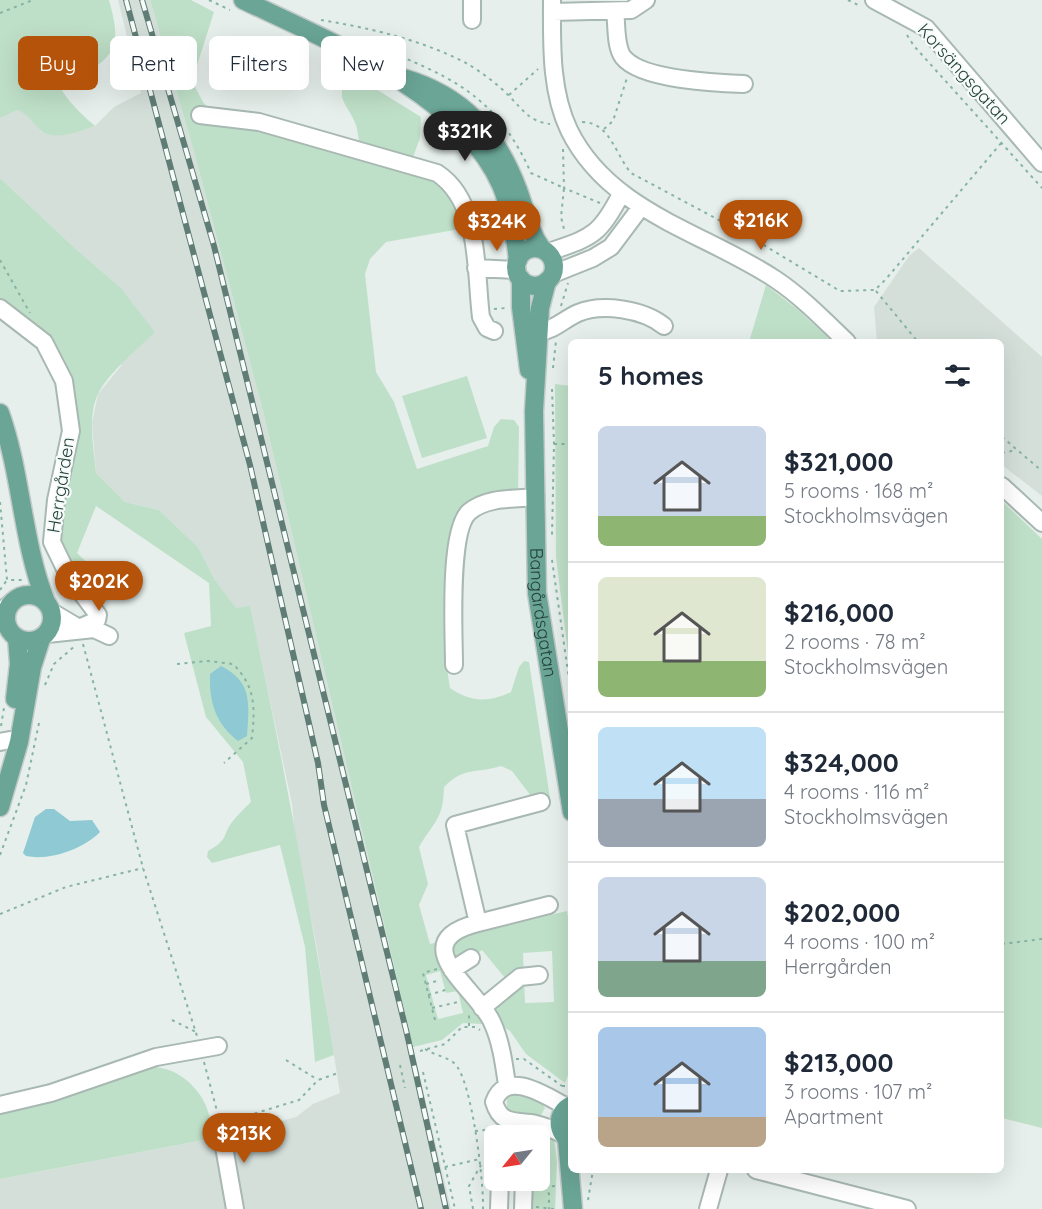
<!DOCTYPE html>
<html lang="en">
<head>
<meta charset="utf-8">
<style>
	:root { --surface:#fff; --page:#f2f2f3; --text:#1f2937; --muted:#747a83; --line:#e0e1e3; --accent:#b45309 }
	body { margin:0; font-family:Quicksand,sans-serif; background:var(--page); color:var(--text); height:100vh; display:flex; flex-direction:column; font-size:22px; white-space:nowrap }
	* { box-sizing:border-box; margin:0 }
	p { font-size:20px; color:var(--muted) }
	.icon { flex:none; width:33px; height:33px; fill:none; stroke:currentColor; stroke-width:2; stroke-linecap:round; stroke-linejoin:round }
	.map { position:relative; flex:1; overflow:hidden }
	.details { position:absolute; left:568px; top:339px; width:436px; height:834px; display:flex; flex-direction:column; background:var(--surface); border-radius:9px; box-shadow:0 6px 24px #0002 }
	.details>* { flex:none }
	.banner { position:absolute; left:18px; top:36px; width:460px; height:54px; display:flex; gap:12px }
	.needle { width:39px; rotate:240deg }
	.fabs { position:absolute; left:484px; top:1125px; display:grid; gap:12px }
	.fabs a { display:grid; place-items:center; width:66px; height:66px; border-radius:9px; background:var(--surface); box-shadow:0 6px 24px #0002; font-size:30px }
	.price { position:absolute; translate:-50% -51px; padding:0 14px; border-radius:21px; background:var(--accent); color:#fff; font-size:20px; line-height:39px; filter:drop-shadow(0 2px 3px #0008) }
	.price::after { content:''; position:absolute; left:50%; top:36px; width:18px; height:14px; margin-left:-9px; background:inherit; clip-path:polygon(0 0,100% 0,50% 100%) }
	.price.current { background:#222; color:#fff }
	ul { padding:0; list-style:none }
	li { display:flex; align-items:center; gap:18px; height:150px; padding:0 30px }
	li+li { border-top:2px solid var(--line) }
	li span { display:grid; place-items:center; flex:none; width:168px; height:120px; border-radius:9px; color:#555 }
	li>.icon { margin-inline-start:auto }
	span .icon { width:72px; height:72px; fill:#fffc; stroke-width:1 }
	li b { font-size:26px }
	h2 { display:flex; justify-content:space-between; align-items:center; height:72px; padding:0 30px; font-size:26px }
	.pill { padding:0 21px; border-radius:9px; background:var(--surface); box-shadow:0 6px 24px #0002; font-size:21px; line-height:54px }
	.pill.current { background:var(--accent); color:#fff }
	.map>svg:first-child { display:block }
	.built { fill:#d4dfda }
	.green { fill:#bfe0c8; fill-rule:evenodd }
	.water { fill:#8ec9d4 }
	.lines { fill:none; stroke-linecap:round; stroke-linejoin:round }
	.minor-casing { stroke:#a8b8b2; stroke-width:20 }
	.major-casing { stroke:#c2cac8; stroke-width:21 }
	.path { stroke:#86b3a5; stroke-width:2; stroke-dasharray:3 4.5; stroke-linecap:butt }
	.minor { stroke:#fff; stroke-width:16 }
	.major { stroke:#6aa596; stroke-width:18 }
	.rail-casing { stroke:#5f7d75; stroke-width:6 }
	.rail { stroke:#f7fbf9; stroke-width:4; stroke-dasharray:11; stroke-linecap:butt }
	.labels { text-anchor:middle; stroke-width:4.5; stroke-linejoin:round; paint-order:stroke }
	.street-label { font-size:18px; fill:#24423a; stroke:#f7fbf9 }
</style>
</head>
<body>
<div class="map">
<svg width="1042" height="1209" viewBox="0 0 1042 1209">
	<rect width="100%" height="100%" fill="#e6efeb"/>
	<!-- built -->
	<path class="built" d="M118,0h32l43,148 70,263 188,798h-451v-30l225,-43 71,-19 17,-13 27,-11 -24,-150 -20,-99 -4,-40 -42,-197 -14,2 -21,-29 -17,-33 -39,-37 -34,-8 -29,-29 -4,-50 6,-29 23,-28 -1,-79 -42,-36 -78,-73v-60l17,-9 7,3 18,20 53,-6 19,-19 27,-14z
		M919,248l123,109v139l-40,-31v-123h-125l-3,-35 35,-51z"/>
	<!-- green -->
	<path class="green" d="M0,0h109c7,26 13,48 -11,65l-26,-22 -21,16c3,29 23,49 44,67 -16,5 -41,17 -56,3 -7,-7 -12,-16 -22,-19l-17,8z
		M150,0h41l23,12 -22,69 11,21 21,24 35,5 169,48c22,12 27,27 32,50l-74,13 -16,17 -5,15 11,98 18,30 23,67 71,-23 6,-19 7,-8 13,1 5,7 -1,68 -52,15c-10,58 -27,120 -16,178 20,14 38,15 61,4l8,-25 5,-6 5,1 21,136 -16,2 -22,-29 -11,-5c-24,8 -37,0 -57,21 -1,33 -9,33 -25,60l9,37 -9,21 11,39 137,-33 5,28v126l-7,18 -39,-29 -16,-23 -9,-6 -38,-2 -21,17 -29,7 -150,-636 -70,-263zM482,950l28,34 -22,18 -28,-35zM552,951l2,51 -29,1 -2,-50zM440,971l6,22 12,-2 5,22 -25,6 -12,-44z
		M350,73l71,44 -1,21 -8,22 -52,-15c-2,-7 -2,-14 -4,-20 -10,-26 -23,-24 -6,-52z
		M0,178l78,73 42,36 35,45c-17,17 -47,41 -57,62 -11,23 -4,55 -2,79l29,29 34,8 39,37 17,33 21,28 14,-2c32,149 60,299 84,449l-19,7 -10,-115 -25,-102 -68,18 -5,-6 1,-6c22,-12 14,-17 25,-30 5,-7 12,-13 18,-19l-8,-40 -37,-45 -22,-84 27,-7 -2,-43 -113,-77 -19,47 27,26 -11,13 -8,-3 -28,-49 12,-159c-10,-42 -37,-55 -69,-80z
		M766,285l31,24 36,33h-84z
		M467,376l20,62 -65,20 -20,-62z
		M555,384l16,2v290l-15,-118z
		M1002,501l40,38v589l-40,-10z
		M155,1067c33,2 63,40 54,72l-209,40v-65z
		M523,1092l19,11 3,5 -4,7 -31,-4 -3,-3v-13z
		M540,1136l7,-1 7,4 3,22 -2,48h-23l2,-28 6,-1z"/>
	<!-- water -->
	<path class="water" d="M221,666c32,16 28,38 26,70l-9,5c-23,-18 -29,-40 -28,-67z
		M46,809h8l16,12 22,-1 8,12c-17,17 -50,29 -74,24l-3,-3 12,-36z"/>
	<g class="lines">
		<!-- minor casing -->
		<g class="minor-casing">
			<path id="minor" d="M552,0c0,43 -2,90 17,130 40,82 135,102 206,149 27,18 49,41 72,63
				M874,0l52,28 116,135
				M615,11c2,14 0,35 8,46 18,23 94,26 121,27
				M552,12l79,-2 15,-10
				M472,20v-20
				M200,115l59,7 178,51c44,29 38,97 44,144l6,11 7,3
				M549,252c42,-15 50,-15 72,-58
				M476,268l41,2
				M553,274l40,-16 18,-11 30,-40
				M0,308l44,34 20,39 7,50 -15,69 -4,42 16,33 30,40 -1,5 -18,8
				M539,332c16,-2 25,-13 39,-19 24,-10 65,-4 86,13
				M1002,486l40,37
				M0,612l11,-9
				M52,612l27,16
				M47,634l47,-5 15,7
				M454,665c0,-30 -6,-134 15,-153 17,-15 46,-13 67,-15
				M0,742l10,-2
				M478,923l71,-18
				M452,970l19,-12
				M482,1008l38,-31 19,-2
				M507,1085c-3,-21 -6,-44 -15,-63 -14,-32 -91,-80 -14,-99l-23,-98 86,-23
				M0,1105l51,-12 105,-36 62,-11
				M220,1124l15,85
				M562,1134c-8,-4 -17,-8 -26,-10 -20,-4 -35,2 -42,-22 12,-34 52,-6 73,5
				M756,1170l151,39
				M499,1209l1,-29
				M523,1209l1,-29
				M708,1209l11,-39"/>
		</g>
		<!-- major casing -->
		<g class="major-casing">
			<g id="major">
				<path d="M243,0c84,40 218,94 258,185 10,24 14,49 17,75"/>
				<path d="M403,78c59,17 94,55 115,112 8,21 10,40 24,59"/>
				<circle cx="535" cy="267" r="19"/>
				<path d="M521,279v28l8,63"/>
				<path id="s1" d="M547,281l-7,27 -6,103 3,182 35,219"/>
				<path d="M0,413c22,62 22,129 46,189"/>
				<circle cx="29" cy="618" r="23"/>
				<path d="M15,699l4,-35 -2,-26"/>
				<path d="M0,807l19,-65 13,-75 9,-28"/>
				<path d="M572,1105c-17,8 -16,28 0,37"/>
				<path d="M567,1139l6,70"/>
			</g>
		</g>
		<!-- path -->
		<path class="path" d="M209,0l21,10
			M848,0l12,6
			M0,13l33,-13
			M321,20c49,8 101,20 145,43 14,8 33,22 44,34 14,14 19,24 40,27
			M907,35l7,11 128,142
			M366,42c79,33 128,48 165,131l33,15 -3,29 4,16
			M509,95l29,-26
			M582,122c28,0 33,32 49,51l116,62 93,56 35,-1 11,-11 116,-137
			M604,129l9,-8 14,-43
			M563,149l1,39 36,15
			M0,260l30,53
			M876,291l42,51
			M561,306l7,-23
			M494,309l12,-1
			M553,368l3,-27
			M552,389l2,55 -2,92
			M1002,437l40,34
			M554,444h18
			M1002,453l14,-3
			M0,502l7,78h17
			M552,560l20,140
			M0,590l7,-10
			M83,644l60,224 54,168
			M177,664l31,-3 25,3c23,23 22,44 19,74l-28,25
			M45,685l9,-21 22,-19
			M1,726l3,-18
			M0,855l26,-70 13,-62
			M0,914l66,-27 77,-19
			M1002,944l40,-5
			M426,984l14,-4
			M428,995l21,-6
			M432,1008l26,-6
			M172,1020l24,12
			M435,1020l-12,-47 14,-4
			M469,1026v-12
			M425,1049c9,6 22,8 29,14 18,15 30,121 29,146
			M420,1051l25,-7 17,-17h13l5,3
			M516,1059h8l38,27
			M286,1060l32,20
			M204,1062l13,49
			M400,1065l5,23
			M423,1072l32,137
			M562,1086h10
			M233,1120l66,-20 19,-20 20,-7
			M475,1131l9,-1 17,4
			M544,1141l-1,40 6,13v15
			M540,1145l12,4
			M445,1167l35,-8
			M537,1188l18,-2
			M588,1200l5,-30
			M536,1207l18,2
			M473,1209l-4,-23 12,-21"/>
		<!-- minor -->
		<use href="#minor" class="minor"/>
		<!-- major -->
		<use href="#major" class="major"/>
		<!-- rail casing -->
		<g class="rail-casing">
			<path id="rail" d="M126,0l124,465 68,298 6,42 97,404
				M142,0l72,246 193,788 39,175"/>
		</g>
		<!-- rail -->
		<use href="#rail" class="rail"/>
	</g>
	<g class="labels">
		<!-- street labels -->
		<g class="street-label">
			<text transform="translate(964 74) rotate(48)" y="6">Korsängsgatan</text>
			<text transform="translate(61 485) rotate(-81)" y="6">Herrgården</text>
			<text dy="6" stroke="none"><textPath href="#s1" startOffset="333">Bangårdsgatan</textPath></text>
		</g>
	</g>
</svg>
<div class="fabs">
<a><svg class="needle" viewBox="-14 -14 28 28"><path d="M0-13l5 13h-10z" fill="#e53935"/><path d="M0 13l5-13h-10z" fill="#747a83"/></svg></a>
</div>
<b class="price current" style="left:465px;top:162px">$321K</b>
<b class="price" style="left:761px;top:251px">$216K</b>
<b class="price" style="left:497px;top:252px">$324K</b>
<b class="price" style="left:99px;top:612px">$202K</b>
<b class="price" style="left:244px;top:1164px">$213K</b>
<div class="banner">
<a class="pill current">Buy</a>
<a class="pill">Rent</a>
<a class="pill">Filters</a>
<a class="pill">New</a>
</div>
<section class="details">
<h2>5 homes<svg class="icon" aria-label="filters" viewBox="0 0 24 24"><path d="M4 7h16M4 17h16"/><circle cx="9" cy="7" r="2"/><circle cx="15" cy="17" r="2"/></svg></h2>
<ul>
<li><span style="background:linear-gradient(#c9d6e8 75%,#8fb573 0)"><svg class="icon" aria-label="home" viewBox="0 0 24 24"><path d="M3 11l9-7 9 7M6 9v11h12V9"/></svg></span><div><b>$321,000</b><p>5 rooms · 168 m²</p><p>Stockholmsvägen</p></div></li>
<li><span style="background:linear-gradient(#dfe7d0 70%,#8fb573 0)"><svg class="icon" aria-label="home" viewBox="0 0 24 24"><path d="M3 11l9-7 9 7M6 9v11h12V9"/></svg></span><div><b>$216,000</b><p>2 rooms · 78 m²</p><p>Stockholmsvägen</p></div></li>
<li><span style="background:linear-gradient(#bfe0f5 60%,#9aa5b1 0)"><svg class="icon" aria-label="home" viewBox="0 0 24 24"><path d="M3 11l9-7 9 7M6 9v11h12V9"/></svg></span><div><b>$324,000</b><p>4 rooms · 116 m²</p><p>Stockholmsvägen</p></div></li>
<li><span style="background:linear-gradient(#c9d6e8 70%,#7fa58c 0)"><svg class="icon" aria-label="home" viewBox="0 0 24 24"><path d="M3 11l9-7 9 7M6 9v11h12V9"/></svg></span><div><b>$202,000</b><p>4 rooms · 100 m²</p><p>Herrgården</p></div></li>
<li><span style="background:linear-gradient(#a9c7e8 75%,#b9a48a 0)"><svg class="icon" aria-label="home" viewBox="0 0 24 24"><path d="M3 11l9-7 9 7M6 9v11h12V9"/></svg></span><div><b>$213,000</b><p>3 rooms · 107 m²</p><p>Apartment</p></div></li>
</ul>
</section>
</div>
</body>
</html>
